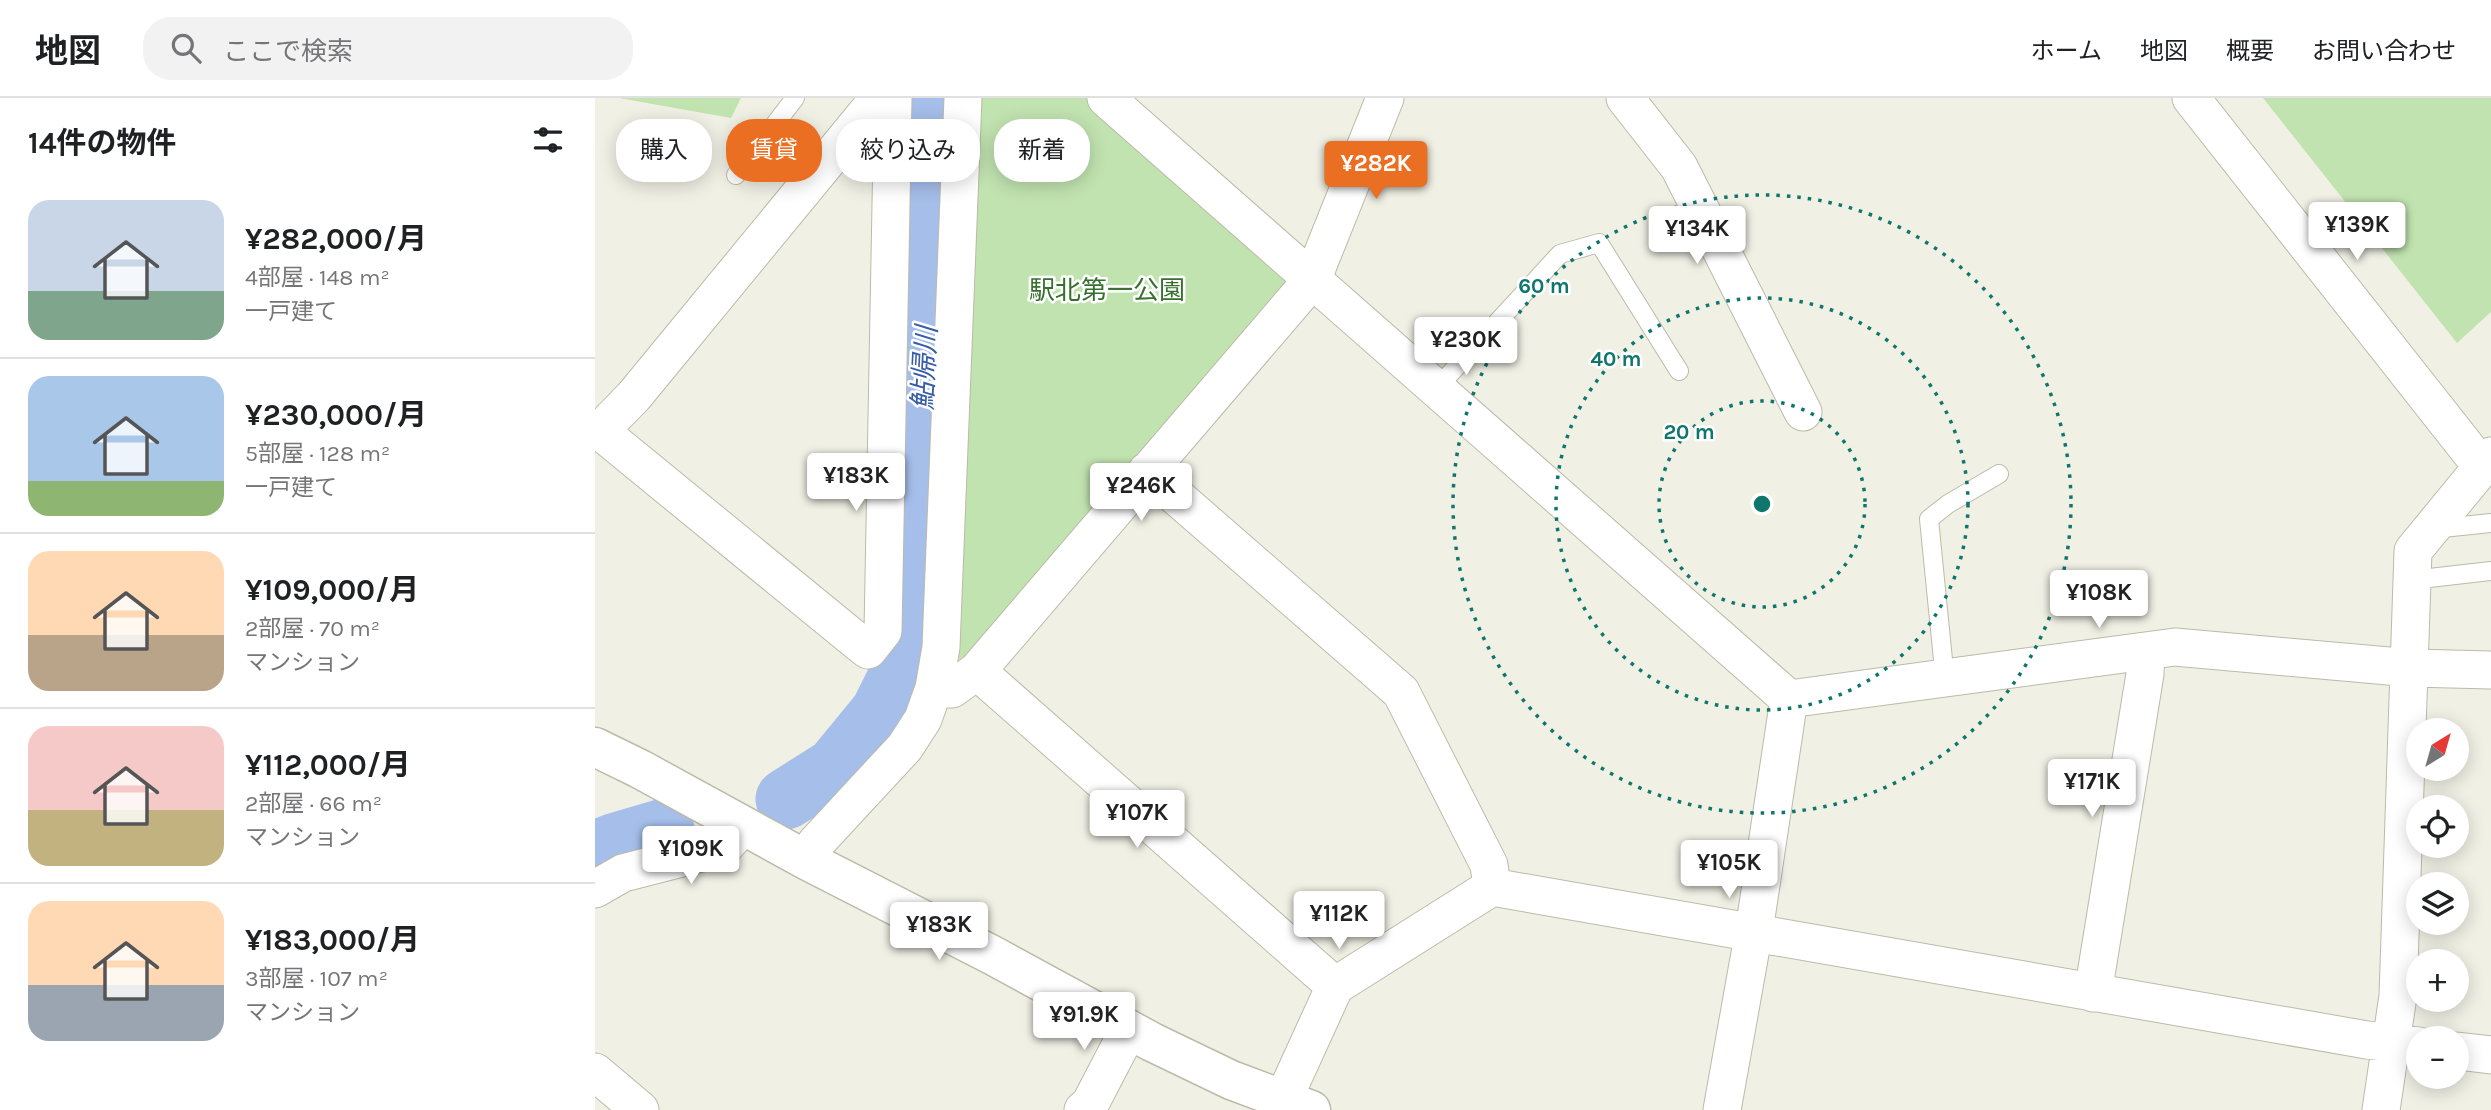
<!DOCTYPE html>
<html lang="ja">
<head>
<meta charset="utf-8">
<style>
	:root { --surface:#fff; --page:#f2f2f2; --text:#202124; --muted:#757577; --line:#e0e0e0; --accent:#ea6f23 }
	body { margin:0; font-family:Karla,"Noto Sans JP",sans-serif; background:var(--page); color:var(--text); height:100vh; display:flex; flex-direction:column; font-size:26px; white-space:nowrap }
	* { box-sizing:border-box; margin:0 }
	p { font-size:23px; color:var(--muted) }
	.icon { flex:none; width:38px; height:38px; fill:none; stroke:currentColor; stroke-width:2; stroke-linecap:round; stroke-linejoin:round }
	.map { position:relative; flex:1; overflow:hidden }
	.drawer { display:flex; flex-direction:column; background:var(--surface); width:595px }
	.drawer>* { flex:none }
	.top-card { position:absolute; left:21px; top:21px; width:665px; height:63px; display:flex; gap:14px }
	.needle { width:46px; rotate:37deg }
	.controls { position:absolute; left:1811px; top:620px; display:grid; gap:14px }
	.controls a { display:grid; place-items:center; width:63px; height:63px; border-radius:50%; background:var(--surface); box-shadow:0 4px 18px #0003; font-size:35px }
	.price { position:absolute; translate:-50% -60px; padding:0 16px; border-radius:7px; background:#fff; color:#222; font-size:23px; line-height:46px; filter:drop-shadow(0 2px 4px #0008) }
	.price::after { content:''; position:absolute; left:50%; top:42px; width:21px; height:16px; margin-left:-10px; background:inherit; clip-path:polygon(0 0,100% 0,50% 100%) }
	.price.on { background:var(--accent); color:#fff }
	ul { padding:0; list-style:none }
	li { display:flex; align-items:center; gap:21px; height:175px; padding:0 28px }
	li+li { border-top:2px solid var(--line) }
	li span { display:grid; place-items:center; flex:none; width:196px; height:140px; border-radius:21px; color:#555 }
	li>.icon { margin-inline-start:auto }
	span .icon { width:84px; height:84px; fill:#fffc; stroke-width:1 }
	li b { font-size:30px }
	h2 { display:flex; justify-content:space-between; align-items:center; height:84px; padding:0 28px; font-size:30px }
	.pill { padding:0 24px; border-radius:28px; background:var(--surface); box-shadow:0 4px 18px #0003; font-size:24px; line-height:63px }
	.pill.on { background:var(--accent); color:#fff }
	header { display:flex; align-items:center; gap:42px; box-sizing:border-box; height:98px; padding:0 35px; background:var(--surface); border-bottom:2px solid var(--line) }
	header strong { font-size:33px }
	nav { display:flex; gap:38px; margin-inline-start:auto; font-size:24px }
	.search { width:490px; height:63px; background:var(--page); display:flex; align-items:center; gap:18px; box-sizing:border-box; padding:0 24px; border-radius:28px; color:var(--muted); font-size:26px }
	main { display:flex; flex:1; min-height:0 }
	.map>svg:first-child { display:block }
	.green { fill:#c1e3b0 }
	.lines { fill:none; stroke-linecap:round; stroke-linejoin:round }
	.river { stroke:#a5beea; stroke-width:61 }
	.service-casing { stroke:#bcbaa8; stroke-width:20 }
	.minor-casing { stroke:#bcbaa8; stroke-width:39 }
	.tertiary-casing { stroke:#bcbaa8; stroke-width:41 }
	.service { stroke:#fff; stroke-width:18 }
	.minor { stroke:#fff; stroke-width:37 }
	.tertiary { stroke:#fff; stroke-width:38 }
	.ring { fill:none; stroke:#0f766e; stroke-width:3.5; stroke-dasharray:3.5 7 }
	.labels { text-anchor:middle; stroke-width:5; stroke-linejoin:round; paint-order:stroke }
	.park-label { font-size:26px; fill:#37702d; stroke:#fff }
	.water-label { font-size:28px; font-style:italic; fill:#375ea6; stroke:#fff }
	.centre { fill:#0f766e; stroke:#fff; stroke-width:3.5 }
	.ring-label { font-size:21px; text-anchor:middle; font-weight:bold; fill:#0f766e; stroke:#fff; stroke-width:5; stroke-linejoin:round; paint-order:stroke }
</style>
</head>
<body>
<header>
<strong>地図</strong>
<div class="search"><svg class="icon" aria-label="search" viewBox="0 0 24 24"><circle cx="10" cy="10" r="6"/><path d="M15 15l6 6"/></svg>ここで検索</div>
<nav><a>ホーム</a><a>地図</a><a>概要</a><a>お問い合わせ</a></nav>
</header>
<main>
<section class="drawer">
<h2>14件の物件<svg class="icon" aria-label="filters" viewBox="0 0 24 24"><path d="M4 7h16M4 17h16"/><circle cx="9" cy="7" r="2"/><circle cx="15" cy="17" r="2"/></svg></h2>
<ul>
<li><span style="background:linear-gradient(#c9d6e8 65%,#7fa58c 0)"><svg class="icon" aria-label="home" viewBox="0 0 24 24"><path d="M3 11l9-7 9 7M6 9v11h12V9"/></svg></span><div><b>¥282,000/月</b><p>4部屋 · 148 m²</p><p>一戸建て</p></div></li>
<li><span style="background:linear-gradient(#a9c7e8 75%,#8fb573 0)"><svg class="icon" aria-label="home" viewBox="0 0 24 24"><path d="M3 11l9-7 9 7M6 9v11h12V9"/></svg></span><div><b>¥230,000/月</b><p>5部屋 · 128 m²</p><p>一戸建て</p></div></li>
<li><span style="background:linear-gradient(#ffd9b3 60%,#b9a48a 0)"><svg class="icon" aria-label="home" viewBox="0 0 24 24"><path d="M3 11l9-7 9 7M6 9v11h12V9"/></svg></span><div><b>¥109,000/月</b><p>2部屋 · 70 m²</p><p>マンション</p></div></li>
<li><span style="background:linear-gradient(#f6c9c9 60%,#c2b280 0)"><svg class="icon" aria-label="home" viewBox="0 0 24 24"><path d="M3 11l9-7 9 7M6 9v11h12V9"/></svg></span><div><b>¥112,000/月</b><p>2部屋 · 66 m²</p><p>マンション</p></div></li>
<li><span style="background:linear-gradient(#ffd9b3 60%,#9aa5b1 0)"><svg class="icon" aria-label="home" viewBox="0 0 24 24"><path d="M3 11l9-7 9 7M6 9v11h12V9"/></svg></span><div><b>¥183,000/月</b><p>3部屋 · 107 m²</p><p>マンション</p></div></li>
</ul>
</section>
<div class="map">
<svg width="1896" height="1012" viewBox="0 0 1896 1012">
	<rect width="100%" height="100%" fill="#f1f0e5"/>
	<!-- green -->
	<path class="green" d="M24,0h122l-10,20z
		M386,0h109l197,173 -1,15 -304,358 -23,16z
		M1668,0h228v214l-34,31z"/>
	<g class="lines">
		<!-- river -->
		<path class="river" d="M191,701l49,-31 46,-56 22,-44 9,-39 10,-270 14,-261
			M0,754l18,-8 51,-15"/>
		<!-- service casing -->
		<g class="service-casing">
			<path id="service" d="M141,77l59,-77
				M841,291l124,-135 39,-11 80,128
				M1838,431l58,-6
				M1817,482l79,-9
				M1350,582l-16,-161 19,-15 51,-30"/>
		</g>
		<!-- minor casing -->
		<g class="minor-casing">
			<path id="minor" d="M511,0l683,601 386,-52 236,21 80,2
				M1030,0l54,69 124,245
				M1596,0l280,355 14,11
				M0,332l5,1 264,216 4,3 15,-19 10,-533
				M5,333l34,-35 245,-298
				M552,373l254,221 88,173 3,22 875,153 52,6
				M382,573l358,315
				M339,590l18,1 25,-18 335,-391 73,-182
				M213,763l8,-18 89,-96 18,-28 11,-31 7,-41 22,-549
				M0,791l28,-16 101,-26 18,-20
				M1498,895l52,-319 1,-22
				M1862,953l34,4
				M0,974l45,38
				M688,1002l52,-114 157,-99
				M488,1012l7,-6 39,-75
				M1127,1012l32,-179 35,-232
				M1786,1012l17,-114 15,-445 78,-95"/>
		</g>
		<!-- tertiary casing -->
		<g class="tertiary-casing">
			<path id="tertiary" d="M0,649l45,22 168,92 184,94 160,87 79,38 80,30"/>
		</g>
		<!-- service -->
		<use href="#service" class="service"/>
		<!-- minor -->
		<use href="#minor" class="minor"/>
		<!-- tertiary -->
		<use href="#tertiary" class="tertiary"/>
	</g>
	<!-- distance rings -->
	<g class="ring">
		<circle cx="1167" cy="406" r="103"/>
		<circle cx="1167" cy="406" r="206"/>
		<circle cx="1167" cy="406" r="309"/>
	</g>
	<g class="labels">
		<!-- park labels -->
		<g class="park-label">
			<text x="512" y="201">駅北第一公園</text>
		</g>
		<!-- water labels -->
		<g class="water-label">
			<text transform="translate(329 270) rotate(-87)" y="10">鮎帰川</text>
		</g>
	</g>
	<circle cx="1167" cy="406" r="10" class="centre"/>
	<g class="ring-label">
		<text x="949" y="195">60 m</text>
		<text x="1021" y="268">40 m</text>
		<text x="1094" y="341">20 m</text>
	</g>
</svg>
<div class="controls">
<a><svg class="needle" viewBox="-14 -14 28 28"><path d="M0-13l5 13h-10z" fill="#e53935"/><path d="M0 13l5-13h-10z" fill="#757577"/></svg></a>
<a><svg class="icon" aria-label="locate" viewBox="0 0 24 24"><circle cx="12" cy="12" r="6"/><path d="M12 2v4M12 18v4M2 12h4M18 12h4"/></svg></a>
<a><svg class="icon" aria-label="layers" viewBox="0 0 24 24"><path d="M12 4l9 5-9 5-9-5zM3 14l9 5 9-5"/></svg></a>
<a>+</a>
<a>−</a>
</div>
<b class="price on" style="left:781px;top:103px">¥282K</b>
<b class="price" style="left:1762px;top:164px">¥139K</b>
<b class="price" style="left:1102px;top:168px">¥134K</b>
<b class="price" style="left:871px;top:279px">¥230K</b>
<b class="price" style="left:261px;top:415px">¥183K</b>
<b class="price" style="left:546px;top:425px">¥246K</b>
<b class="price" style="left:1504px;top:532px">¥108K</b>
<b class="price" style="left:1497px;top:721px">¥171K</b>
<b class="price" style="left:542px;top:752px">¥107K</b>
<b class="price" style="left:96px;top:788px">¥109K</b>
<b class="price" style="left:1134px;top:802px">¥105K</b>
<b class="price" style="left:744px;top:853px">¥112K</b>
<b class="price" style="left:344px;top:864px">¥183K</b>
<b class="price" style="left:489px;top:954px">¥91.9K</b>
<div class="top-card">
<a class="pill">購入</a>
<a class="pill on">賃貸</a>
<a class="pill">絞り込み</a>
<a class="pill">新着</a>
</div>
</div>
</main>
</body>
</html>
